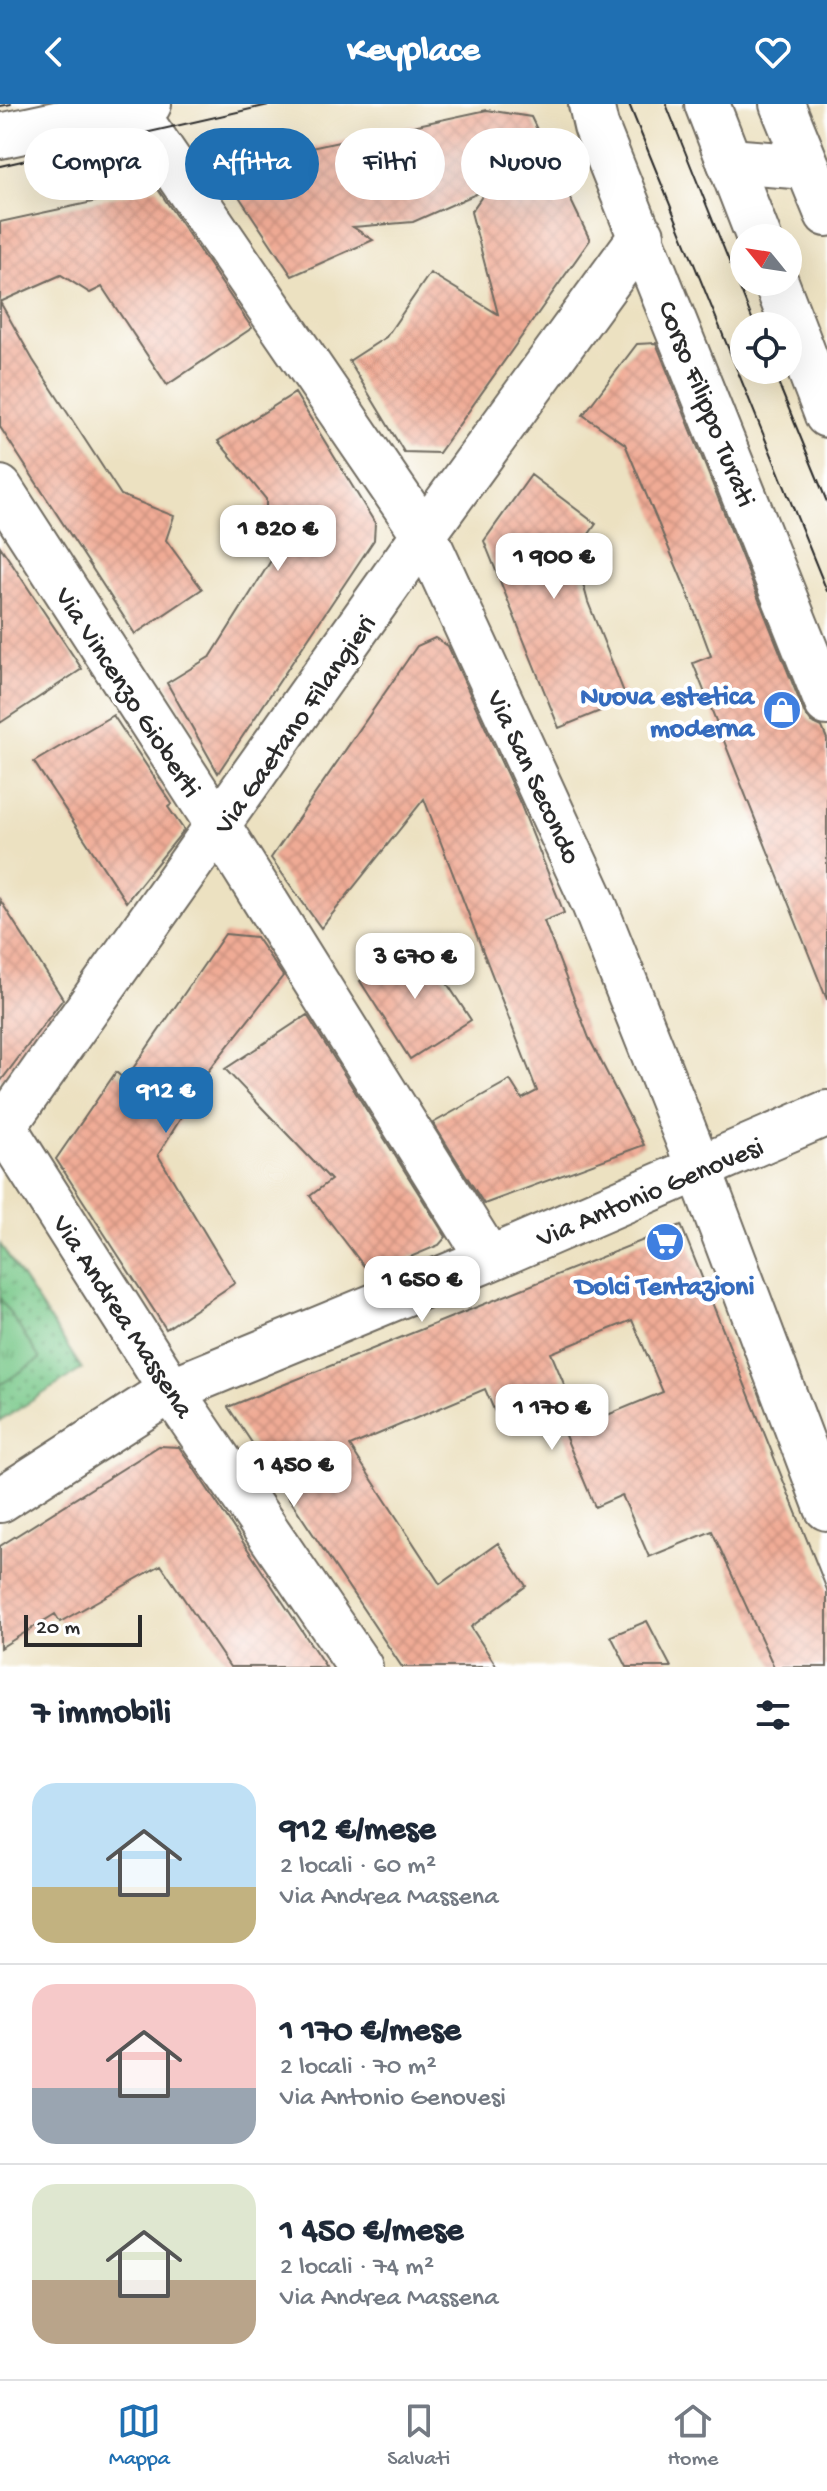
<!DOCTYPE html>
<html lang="it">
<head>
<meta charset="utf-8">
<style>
	:root { --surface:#fff; --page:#f6f6f7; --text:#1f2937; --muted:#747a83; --line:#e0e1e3; --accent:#1f6fb2 }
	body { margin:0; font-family:"Gochi Hand",sans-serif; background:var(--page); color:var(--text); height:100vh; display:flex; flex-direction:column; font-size:30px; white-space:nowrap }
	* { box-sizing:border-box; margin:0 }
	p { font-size:26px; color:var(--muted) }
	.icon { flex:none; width:44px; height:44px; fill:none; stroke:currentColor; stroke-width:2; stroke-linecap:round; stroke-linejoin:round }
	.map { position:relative; height:1563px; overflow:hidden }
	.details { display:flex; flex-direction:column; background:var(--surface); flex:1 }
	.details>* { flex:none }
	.hud { position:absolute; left:24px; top:24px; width:780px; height:72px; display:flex; gap:16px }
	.needle { width:52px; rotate:300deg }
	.tools { position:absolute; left:730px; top:120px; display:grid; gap:16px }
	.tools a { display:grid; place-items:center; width:72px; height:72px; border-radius:50%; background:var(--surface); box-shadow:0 8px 32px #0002; font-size:40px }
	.scale { position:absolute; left:24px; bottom:20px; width:118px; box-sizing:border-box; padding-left:8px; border:4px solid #2b2b2b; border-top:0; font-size:22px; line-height:28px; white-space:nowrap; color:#2b2b2b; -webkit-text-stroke:6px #fff; paint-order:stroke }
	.price { position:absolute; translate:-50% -68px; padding:0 18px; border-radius:16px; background:#fff; color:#222; font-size:26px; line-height:52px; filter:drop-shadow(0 2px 4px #0008) }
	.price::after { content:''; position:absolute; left:50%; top:48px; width:24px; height:18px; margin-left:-12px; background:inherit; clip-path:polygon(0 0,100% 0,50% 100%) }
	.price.active { background:var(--accent); color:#fff }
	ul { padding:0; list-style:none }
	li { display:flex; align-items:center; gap:24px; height:200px; padding:0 32px }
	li+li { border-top:2px solid var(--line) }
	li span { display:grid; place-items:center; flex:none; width:224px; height:160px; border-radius:24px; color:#555 }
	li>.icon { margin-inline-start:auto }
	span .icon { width:96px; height:96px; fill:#fffc; stroke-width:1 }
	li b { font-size:34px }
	h2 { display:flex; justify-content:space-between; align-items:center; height:96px; padding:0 32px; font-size:34px }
	.tag { padding:0 28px; border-radius:36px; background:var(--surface); box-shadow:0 8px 32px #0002; font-size:28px; line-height:72px }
	.tag.active { background:var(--accent); color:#fff }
	header { display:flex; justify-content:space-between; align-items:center; height:104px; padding:0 32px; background:var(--accent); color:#fff; font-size:36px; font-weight:700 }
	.tab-bar { display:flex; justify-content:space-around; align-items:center; height:112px; border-top:2px solid var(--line); background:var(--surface); font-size:22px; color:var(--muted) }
	.tab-bar a { display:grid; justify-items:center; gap:4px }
	.tab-bar .active { color:var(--accent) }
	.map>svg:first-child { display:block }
	.grass { fill:url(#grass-dots); stroke:#527a5a; stroke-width:2 }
	.park { fill:url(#park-tufts); stroke:#527a5a; stroke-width:2 }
	.building { fill:url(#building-cross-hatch) }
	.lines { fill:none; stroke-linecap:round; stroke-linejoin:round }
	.street-casing { stroke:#6f6b60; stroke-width:48 }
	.secondary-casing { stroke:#6f6b60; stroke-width:48 }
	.street { stroke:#fff; stroke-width:44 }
	.secondary { stroke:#fff; stroke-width:44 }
	.tram { stroke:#2b2b2b; stroke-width:2 }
	.labels { text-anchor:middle; stroke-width:8; stroke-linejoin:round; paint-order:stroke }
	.street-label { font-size:28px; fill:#2b2b2b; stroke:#fff }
	.shop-label { font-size:28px; font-weight:bold; fill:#366cbe; stroke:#fff; text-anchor:end }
</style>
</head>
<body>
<header><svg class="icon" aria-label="back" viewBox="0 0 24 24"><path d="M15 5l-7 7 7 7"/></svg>Keyplace<svg class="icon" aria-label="heart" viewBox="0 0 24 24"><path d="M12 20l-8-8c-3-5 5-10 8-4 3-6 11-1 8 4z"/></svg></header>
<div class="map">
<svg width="827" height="1563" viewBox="0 0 827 1563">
	<defs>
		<pattern id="grass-dots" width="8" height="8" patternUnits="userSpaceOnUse" patternTransform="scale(2)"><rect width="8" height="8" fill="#78c889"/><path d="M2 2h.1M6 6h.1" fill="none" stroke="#63a370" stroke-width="1.8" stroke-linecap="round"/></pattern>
		<pattern id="park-tufts" width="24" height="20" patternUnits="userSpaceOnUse" patternTransform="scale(2)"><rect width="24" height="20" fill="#78c889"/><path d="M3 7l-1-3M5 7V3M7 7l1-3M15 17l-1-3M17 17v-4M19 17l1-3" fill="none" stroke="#63a370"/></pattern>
		<pattern id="building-cross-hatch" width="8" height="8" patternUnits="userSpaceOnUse" patternTransform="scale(2)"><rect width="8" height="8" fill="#f0ab95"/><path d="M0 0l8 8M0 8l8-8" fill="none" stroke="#ce9381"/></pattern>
	</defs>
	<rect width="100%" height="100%" fill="#fff"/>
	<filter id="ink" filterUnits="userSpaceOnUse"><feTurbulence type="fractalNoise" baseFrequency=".0125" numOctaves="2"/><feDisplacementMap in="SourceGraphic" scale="16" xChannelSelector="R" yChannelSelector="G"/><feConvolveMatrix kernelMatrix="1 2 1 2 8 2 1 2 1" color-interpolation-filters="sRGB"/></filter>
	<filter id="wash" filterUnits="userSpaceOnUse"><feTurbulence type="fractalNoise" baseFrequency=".006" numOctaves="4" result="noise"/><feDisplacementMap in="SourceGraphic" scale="32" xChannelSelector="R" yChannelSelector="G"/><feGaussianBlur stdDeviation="1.8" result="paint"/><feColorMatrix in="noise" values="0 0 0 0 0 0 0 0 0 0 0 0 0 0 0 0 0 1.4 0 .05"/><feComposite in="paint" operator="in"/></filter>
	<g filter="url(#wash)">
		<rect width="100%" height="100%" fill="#ece1c1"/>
		<!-- grass -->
		<path class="grass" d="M0,1140l82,125 -82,52z"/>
		<!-- park -->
		<path class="park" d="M0,1194l40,61 -40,26z"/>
		<g id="blocks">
			<!-- building -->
			<path class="building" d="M487,6l44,7 59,123 -151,213 -35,-1 -55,-91 37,-24 44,-64 68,41 -27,-102 16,-23 -74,33 -60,5 20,13 -81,36 -60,-90v-21z
				M157,84l95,140 -85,57 -65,-98 -12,6 -29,-18 -61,27 33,58 88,135 53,21 -8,24 36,49 -67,45 -135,-207v-205z
				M656,239l148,369 7,10 11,5 5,12v261l-134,-337 18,-7 -23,-62 -63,-150 -42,-29 54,-71z
				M295,289l80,130 -1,17 -156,233 -51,-90 44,-27 78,-124 -11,7 -12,-20v-20l-48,-58z
				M531,371l65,49 -21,30 13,48 39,98 -68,28 -75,-187z
				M0,442l82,123 -82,54z
				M435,534l13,8 72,157 44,110 -20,8 45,117 55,107 -160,59 -51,-81 77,-43 12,19 15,-8 -113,-292 -103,129 -50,-70 146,-212z
				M113,611l59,89 -4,3 16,23 -58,72 -92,-140z
				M0,796l63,99 -63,83z
				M225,830l31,3 27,39 -104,132 5,5 -26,42 77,128 -69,46 -110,-170 60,-87 9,8z
				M420,838l51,78 -61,39 -50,-78z
				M307,911l139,222 -7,8 -69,29 -60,-78 21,-16 -106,-111z
				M681,1121l146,365v77h-53l-62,-136 -63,26 -27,-62 -27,12 -31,-74 99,-41 -31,-72 -81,33 21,50 -68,30 -19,-44 -135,57 90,138 58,-41 28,43 -55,41 26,40h-95l-174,-260z
				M159,1342l20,1 10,14 137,206h-96l-69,-102 -101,57 -5,-8 -55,34v-102z
				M647,1517l24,46h-44l-16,-31z"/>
		</g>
	</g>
	<g filter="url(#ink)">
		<use href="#blocks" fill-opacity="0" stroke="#6f6b60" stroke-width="2"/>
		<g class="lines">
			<!-- street casing -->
			<g class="street-casing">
				<path id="street" d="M130,0l294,430 170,370 105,264 128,340
					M591,0l5,22 231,577
					M782,0l45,110
					M729,57l79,6
					M0,384l219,339 270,432
					M0,1017l171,269 189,277
					M0,1028l424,-598 218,-299
					M0,1396l171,-110 318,-131 338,-146"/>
			</g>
			<!-- secondary casing -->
			<g class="secondary-casing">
				<path id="secondary" d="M707,0l52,134
					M0,32l149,-32
					M776,178l51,133"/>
			</g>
			<!-- street -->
			<use href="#street" class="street"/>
			<!-- secondary -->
			<use href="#secondary" class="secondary"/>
			<!-- tram -->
			<path class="tram" d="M629,0l198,487
				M666,0l89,222
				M0,2l11,-2
				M0,62l273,-62
				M773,266l54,132"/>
		</g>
	</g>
	<!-- icons -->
	<defs>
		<g id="shop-disc" transform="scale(2)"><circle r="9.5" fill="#3f7fe0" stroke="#fff"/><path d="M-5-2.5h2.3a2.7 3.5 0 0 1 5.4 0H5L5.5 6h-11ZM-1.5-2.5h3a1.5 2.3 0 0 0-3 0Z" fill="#fff"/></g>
		<g id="supermarket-disc" transform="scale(2)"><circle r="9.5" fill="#3f7fe0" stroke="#fff"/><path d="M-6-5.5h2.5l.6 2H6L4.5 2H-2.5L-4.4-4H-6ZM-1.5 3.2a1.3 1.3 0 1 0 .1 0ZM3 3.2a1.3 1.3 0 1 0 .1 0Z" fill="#fff"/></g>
	</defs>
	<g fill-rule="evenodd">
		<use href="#shop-disc" x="782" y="606"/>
		<use href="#supermarket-disc" x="665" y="1138"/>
	</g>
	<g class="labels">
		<!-- street labels -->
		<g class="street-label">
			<text transform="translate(709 299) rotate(68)" y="10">Corso Filippo Turati</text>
			<text transform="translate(130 587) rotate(57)" y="10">Via Vincenzo Gioberti</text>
			<text transform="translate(293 619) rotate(-55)" y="10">Via Gaetano Filangieri</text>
			<text transform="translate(536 672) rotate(65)" y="10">Via San Secondo</text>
			<text transform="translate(649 1086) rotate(-23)" y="10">Via Antonio Genovesi</text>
			<text transform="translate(125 1211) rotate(57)" y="10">Via Andrea Massena</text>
		</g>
		<!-- shop labels -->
		<g class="shop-label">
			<text x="754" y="600">Nuova estetica<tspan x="754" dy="32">moderna</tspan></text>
			<text x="665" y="1190" text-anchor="middle">Dolci Tentazioni</text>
		</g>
	</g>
</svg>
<div class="tools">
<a><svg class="needle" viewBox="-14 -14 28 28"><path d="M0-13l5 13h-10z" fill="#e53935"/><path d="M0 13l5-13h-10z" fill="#747a83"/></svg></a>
<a><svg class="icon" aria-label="locate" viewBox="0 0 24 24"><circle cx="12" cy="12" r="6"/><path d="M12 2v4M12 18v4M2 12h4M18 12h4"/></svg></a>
</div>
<div class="scale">20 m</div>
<b class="price" style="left:278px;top:469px">1 820 €</b>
<b class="price" style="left:554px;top:497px">1 900 €</b>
<b class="price" style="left:415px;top:897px">3 670 €</b>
<b class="price active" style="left:166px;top:1031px">912 €</b>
<b class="price" style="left:422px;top:1220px">1 650 €</b>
<b class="price" style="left:552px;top:1348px">1 170 €</b>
<b class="price" style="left:294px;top:1405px">1 450 €</b>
<div class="hud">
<a class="tag">Compra</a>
<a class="tag active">Affitta</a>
<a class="tag">Filtri</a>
<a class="tag">Nuovo</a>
</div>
</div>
<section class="details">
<h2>7 immobili<svg class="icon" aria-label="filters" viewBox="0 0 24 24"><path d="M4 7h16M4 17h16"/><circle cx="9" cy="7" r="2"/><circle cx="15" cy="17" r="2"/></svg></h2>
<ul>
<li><span style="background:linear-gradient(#bfe0f5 65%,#c2b280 0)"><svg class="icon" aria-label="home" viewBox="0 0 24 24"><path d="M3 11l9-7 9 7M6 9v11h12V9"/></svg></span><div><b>912 €/mese</b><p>2 locali · 60 m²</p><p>Via Andrea Massena</p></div></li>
<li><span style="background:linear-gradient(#f6c9c9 65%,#9aa5b1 0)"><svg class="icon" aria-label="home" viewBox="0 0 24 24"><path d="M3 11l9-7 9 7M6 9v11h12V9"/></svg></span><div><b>1 170 €/mese</b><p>2 locali · 70 m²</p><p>Via Antonio Genovesi</p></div></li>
<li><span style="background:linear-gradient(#dfe7d0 60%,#b9a48a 0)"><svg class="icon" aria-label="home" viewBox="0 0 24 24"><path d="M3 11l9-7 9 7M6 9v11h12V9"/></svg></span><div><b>1 450 €/mese</b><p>2 locali · 74 m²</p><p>Via Andrea Massena</p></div></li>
</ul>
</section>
<nav class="tab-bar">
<a class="active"><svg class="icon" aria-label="map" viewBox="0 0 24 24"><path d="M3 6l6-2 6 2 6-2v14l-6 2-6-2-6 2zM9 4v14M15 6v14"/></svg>Mappa</a>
<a><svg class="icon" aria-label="saved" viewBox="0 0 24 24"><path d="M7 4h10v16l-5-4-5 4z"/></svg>Salvati</a>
<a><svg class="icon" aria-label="home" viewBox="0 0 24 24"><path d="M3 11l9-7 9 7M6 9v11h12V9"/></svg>Home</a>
</nav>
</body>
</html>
